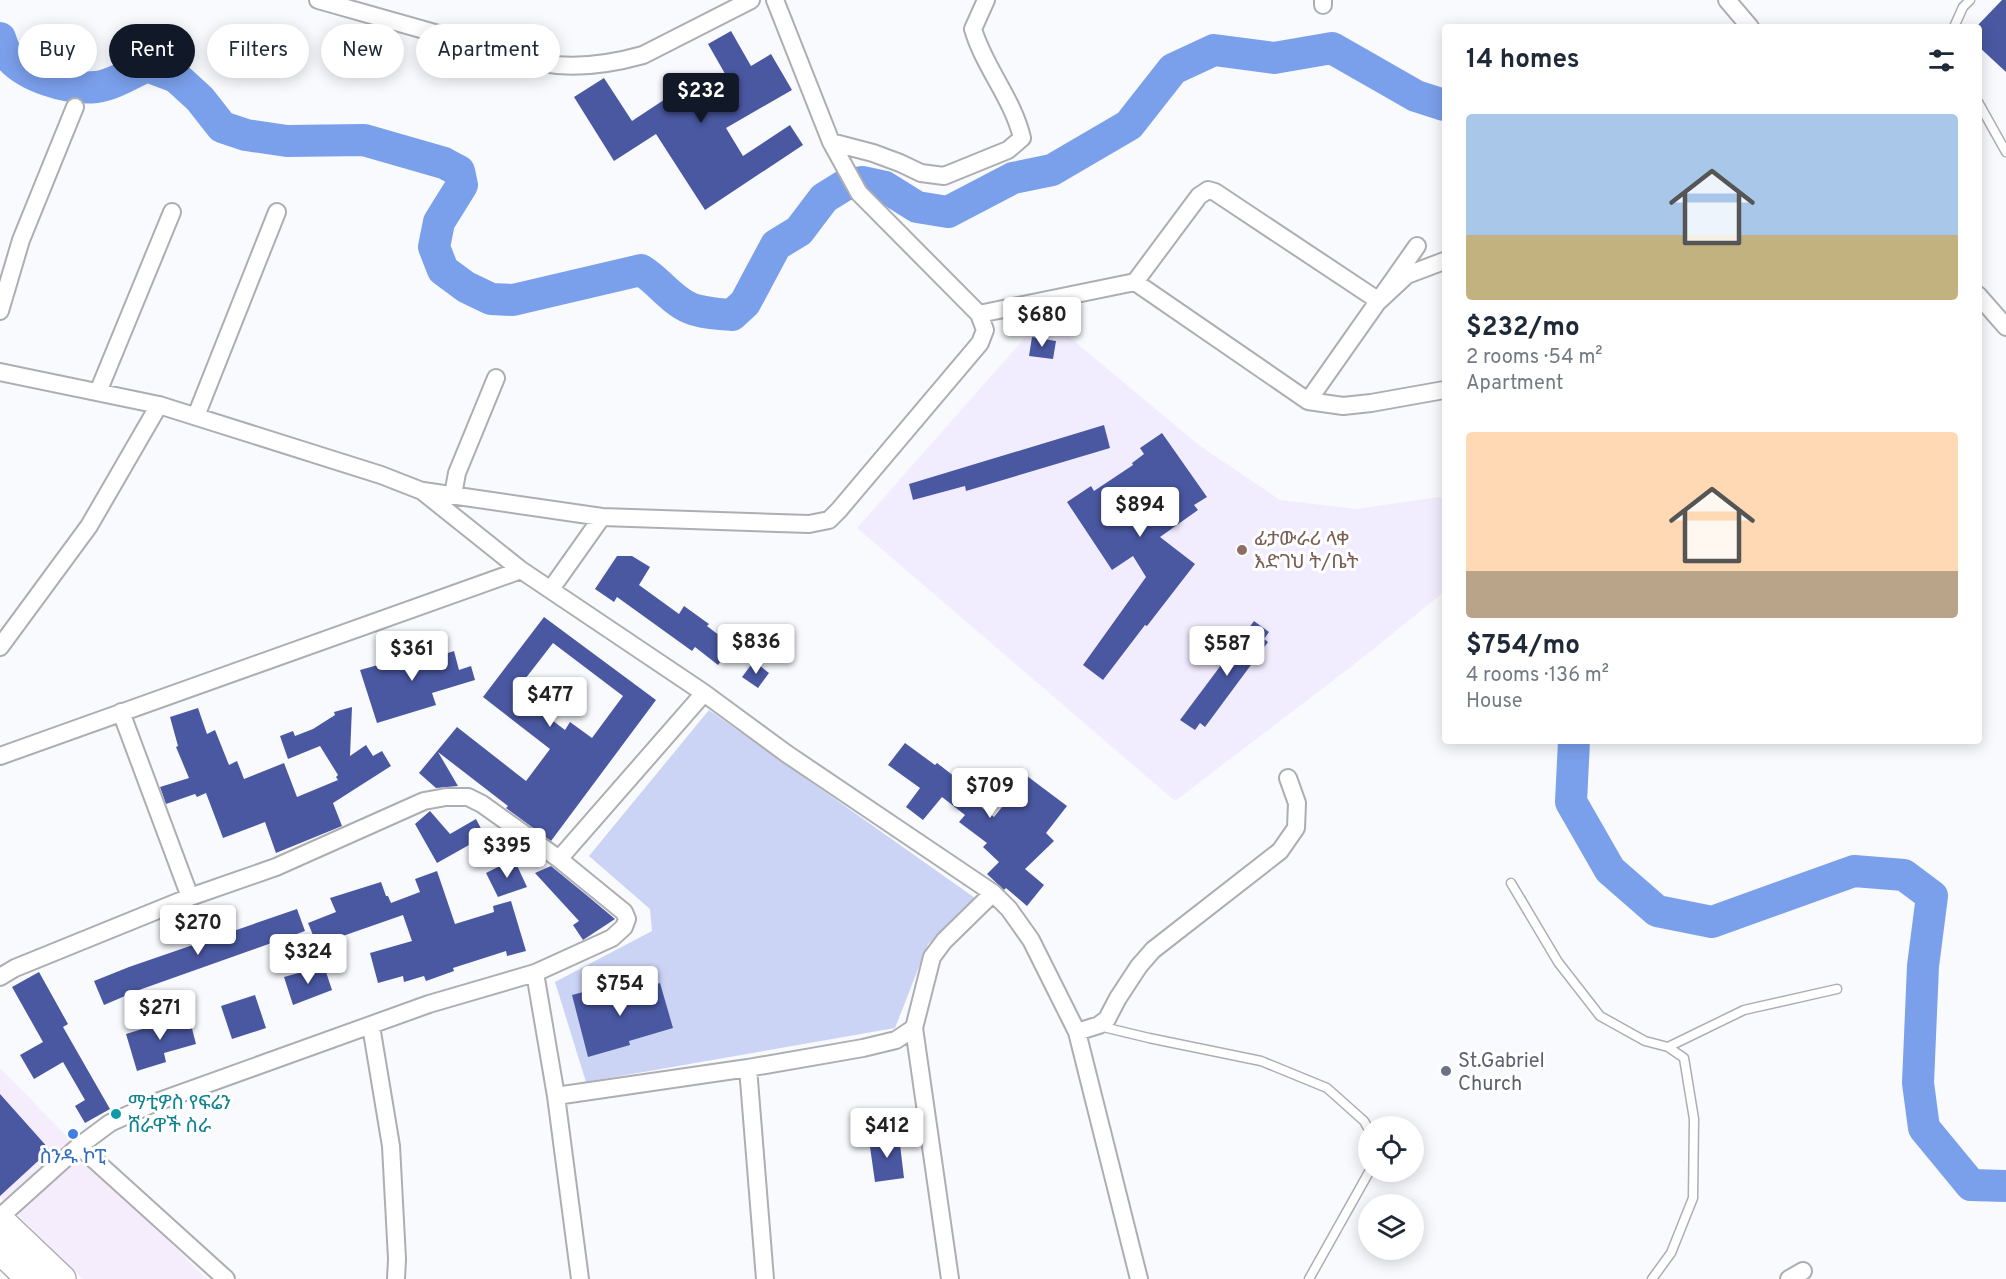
<!DOCTYPE html>
<html lang="en">
<head>
<meta charset="utf-8">
<style>
	:root { --surface:#fff; --page:#f6f6f7; --text:#1f2937; --muted:#747a83; --accent:#111827 }
	body { margin:0; font-family:Overpass,"Noto Sans Ethiopic",sans-serif; background:var(--page); color:var(--text); height:100vh; display:flex; flex-direction:column; font-size:22px; white-space:nowrap }
	* { box-sizing:border-box; margin:0 }
	p { font-size:20px; color:var(--muted) }
	.icon { flex:none; width:33px; height:33px; fill:none; stroke:currentColor; stroke-width:2; stroke-linecap:round; stroke-linejoin:round }
	.map { position:relative; flex:1; overflow:hidden }
	.panel { position:absolute; left:1442px; top:24px; width:540px; height:720px; display:flex; flex-direction:column; background:var(--surface); border-radius:6px; box-shadow:0 3px 15px #0003 }
	.panel>* { flex:none }
	.banner { position:absolute; left:18px; top:24px; width:570px; height:54px; display:flex; gap:12px }
	.controls { position:absolute; left:1358px; top:1116px; display:grid; gap:12px }
	.controls a { display:grid; place-items:center; width:66px; height:66px; border-radius:50%; background:var(--surface); box-shadow:0 3px 15px #0003; font-size:30px }
	.price { position:absolute; translate:-50% -51px; padding:0 14px; border-radius:6px; background:#fff; color:#222; font-size:20px; line-height:39px; filter:drop-shadow(0 2px 3px #0008) }
	.price::after { content:''; position:absolute; left:50%; top:36px; width:18px; height:14px; margin-left:-9px; background:inherit; clip-path:polygon(0 0,100% 0,50% 100%) }
	.price.active { background:var(--accent); color:#fff }
	ul { padding:0; list-style:none }
	li { display:grid; align-content:center; gap:12px; height:318px; padding:0 24px }
	li span { display:grid; place-items:center; height:186px; border-radius:6px; color:#555 }
	li>.icon { margin-inline-start:auto }
	span .icon { width:108px; height:108px; fill:#fffc; stroke-width:1 }
	li b { font-size:26px }
	h2 { display:flex; justify-content:space-between; align-items:center; height:72px; padding:0 24px; font-size:26px }
	.pill { padding:0 21px; border-radius:27px; background:var(--surface); box-shadow:0 3px 15px #0003; font-size:21px; line-height:54px }
	.pill.active { background:var(--accent); color:#fff }
	.map>svg:first-child { display:block }
	.commercial { fill:#f5ecfc }
	.education { fill:#f2edfe }
	.green { fill:#cbd4f5 }
	.lines { fill:none; stroke-linecap:round; stroke-linejoin:round }
	.river { stroke:#7a9feb; stroke-width:32 }
	.building { fill:#4a58a2; fill-rule:evenodd }
	.lane-casing { stroke:#adaeb2; stroke-width:11 }
	.street-casing { stroke:#adaeb2; stroke-width:20 }
	.primary-casing { stroke:#adaeb2; stroke-width:30 }
	.lane { stroke:#fff; stroke-width:8 }
	.street { stroke:#fff; stroke-width:16 }
	.primary { stroke:#fff; stroke-width:27 }
	.education-dot { fill:#8d6e63; stroke:#fff; stroke-width:2 }
	.worship-dot { fill:#6b7280; stroke:#fff; stroke-width:2 }
	.culture-dot { fill:#0f9aa8; stroke:#fff; stroke-width:2 }
	.shop-dot { fill:#3f7fe0; stroke:#fff; stroke-width:2 }
	.labels { text-anchor:middle; stroke-width:6; stroke-linejoin:round; paint-order:stroke }
	.education-label { font-size:20px; fill:#785e54; stroke:#fff; text-anchor:start }
	.worship-label { font-size:20px; fill:#5b616d; stroke:#fff; text-anchor:start }
	.culture-label { font-size:20px; fill:#0d838f; stroke:#fff; text-anchor:start }
	.shop-label { font-size:20px; fill:#366cbe; stroke:#fff }
</style>
</head>
<body>
<div class="map">
<svg width="2006" height="1279" viewBox="0 0 2006 1279">
	<rect width="100%" height="100%" fill="#f8fafe"/>
	<!-- commercial -->
	<path class="commercial" d="M0,1068l206,211h-123l-83,-82z"/>
	<!-- education -->
	<path class="education" d="M1044,316l156,130 80,54 76,9 83,-12 5,1v94l-88,71 -181,138 -318,-273z"/>
	<!-- green -->
	<path class="green" d="M709,710l266,188 -47,46 -33,84 -309,54 -31,-100 97,-51 -2,-22 -61,-53z"/>
	<g class="lines">
		<!-- river -->
		<path class="river" d="M0,38c2,6 4,13 8,17 17,22 61,35 88,32 17,-2 36,-14 51,-21l29,11 24,22 22,28 24,8 41,6 77,-1 80,23 15,8 3,14 -23,37 -5,25 9,23 23,17 25,12 22,1 128,-30c17,10 30,30 49,38 12,5 28,6 42,7l13,-12 31,-58 23,-14 25,-33 21,-13 17,-3 23,5 32,20 31,5 65,-34 39,-8 77,-45 44,-56 41,-19 60,8 58,-10 84,48 28,9
			M1574,741l-3,61 39,68 47,41 55,11 142,-51 50,4 28,21 -9,70 -5,117 6,45 47,57 35,1"/>
	</g>
	<!-- building -->
	<path class="building" d="M2002,0h4v72l-28,-26v-21z
		M731,31l20,35 20,-12 21,36 -66,38 17,28 47,-31 13,20 -98,65 -49,-76 -42,27 -40,-64 30,-19 28,43 62,-41 9,14 25,-15 -20,-35z
		M1032,337l24,4 -3,18 -24,-3z
		M1104,425l6,23 -144,43 -1,-5 -52,14 -4,-16z
		M1162,433l45,64 -13,8 4,5 -38,27 35,27 -48,62 -2,-1 -42,55 -20,-15 63,-88 -13,-21 -21,14 -45,-68 24,-16 3,5 39,-26 -1,-2 12,-9 -4,-6z
		M617,556h15l18,11 -11,18 40,29 5,-8 25,18 -2,2 26,20 -15,19 -23,-18 -3,4 -75,-54 -3,5 -19,-13z
		M544,617l112,83 -105,141 -45,-33 2,-2 -70,-54 20,34 -22,2 -17,-15 38,-46 69,54 24,-32 -67,-52zM553,643l70,53 -31,42 -22,-16 -5,8 -50,-38z
		M1254,621l15,11 -5,7 4,3 -63,85 -5,-4 -5,7 -15,-10z
		M442,643l3,11 9,-3 5,19 12,-4 4,14 -43,13 4,12 -59,18 -17,-53 68,-19 -1,-4z
		M754,661l15,12 -11,15 -16,-11z
		M352,707l-2,49 16,-11 7,11 9,-5 9,15 -58,37 9,23 -66,27 -11,-31 -42,16 -17,-45 -9,4 -2,-3 -29,10 -6,-17 29,-9 -13,-31 2,-1 -8,-29 28,-9 9,26 8,-4 14,35 8,-4 7,18 40,-16 13,34 41,-17 -2,-3 2,-2 -18,-29 -32,13 -8,-23 13,-5 2,5 18,-7 22,-14 -1,-3z
		M905,743l30,22 2,-2 31,24 -5,6 31,24 33,-41 40,30 -21,27 8,8 -29,28 19,16 -17,21 -21,-18 -2,2 -17,-16 12,-12 -16,-15 4,-4 -28,-21 6,-7 -23,-18 -19,23 -17,-13 14,-19 -32,-23z
		M430,811l20,23 26,-15 9,17 -48,27 -22,-39z
		M514,859l13,28 -29,10 -12,-24z
		M551,866l39,32 25,21 -32,21 -10,-15 6,-4 -44,-48z
		M437,871l18,53 39,-12 -1,-6 18,-5 15,50 -19,5 -1,-5 -53,17 1,3 -28,10 -2,-5 -20,6 -1,-6 -25,7 -8,-30 42,-12 -9,-26 -86,30 -9,-22 28,-11 -6,-14 51,-16 5,14h2l3,7 29,-11 -5,-13z
		M297,909l8,22 -166,59 -35,15 -10,-24 35,-14z
		M324,966l8,24 -39,15 -9,-28z
		M39,972l29,52 -5,3 47,82 -25,14 -10,-17 10,-6 -22,-38 -29,17 -14,-24 23,-13 -31,-55z
		M660,983l13,45 -44,13 1,4 -42,12 -16,-62 41,-11 3,13z
		M255,995l11,33 -34,11 -11,-33z
		M188,1013l8,31 -32,9 2,9 -29,9 -11,-37 36,-11 -1,-2z
		M0,1094l50,56 -50,46z
		M899,1136l5,42 -29,4 -6,-42z"/>
	<g class="lines">
		<!-- lane casing -->
		<g class="lane-casing">
			<path id="lane" d="M1954,27l9,-20 7,-7
				M1978,102l28,50
				M1511,883l47,79 42,54 45,25 23,6 16,11 10,61 -1,79 -22,55 -19,26
				M1099,1026l50,12 112,23 66,27 37,33 4,7
				M1668,1047l76,-37 93,-21
				M1309,1279l60,-107"/>
		</g>
		<!-- street casing -->
		<g class="street-casing">
			<path id="street" d="M318,0l223,63c33,6 70,1 102,-8l108,-55
				M775,0l56,142 42,11 27,10 21,10 23,3 64,-26 14,-12c-9,-39 -38,-71 -49,-109l13,-29
				M1727,0l23,27
				M1323,5v-5
				M1135,282l64,-86 9,-6 7,2 164,109 28,-26 37,-14
				M1978,295l28,32
				M0,311l21,-71 54,-133
				M979,314l156,-32 173,119 35,5 28,-3 73,-13
				M0,372l159,33 222,70 41,16 99,79 -521,186
				M98,392l74,-180
				M1308,401l109,-155
				M196,416l81,-204
				M423,491l179,26 207,7 20,-4 10,-10 141,-167 5,-13 -6,-16 -120,-121 -28,-51
				M453,495l4,-22 39,-95
				M521,570l183,123 83,61 206,139 16,16 22,31 46,92 62,247
				M551,589l51,-72
				M0,647l89,-121 70,-121
				M121,712l69,185
				M535,973l21,123 24,183
				M0,977l15,-9 175,-71 86,-30 148,-66 22,-4h22l14,7 77,55 145,-166
				M371,1026l20,120 6,113 -1,20
				M914,1028l36,251
				M1077,1032l22,-7 8,-6 11,-21 21,-32 14,-16 127,-99 16,-23 1,-25 -9,-25
				M748,1068l17,211
				M556,1096l192,-28 115,-20 33,-8 18,-12 18,-71 12,-16 49,-48
				M79,1146l147,133
				M0,1217l79,-71 31,-23 44,-20 275,-99 106,-31 77,-35 12,-11 3,-8 -3,-7 -65,-53
				M1789,1279l14,-8"/>
		</g>
		<!-- primary casing -->
		<g class="primary-casing">
			<path id="primary" d="M0,1220l62,59
				M0,1250l30,29"/>
		</g>
		<!-- lane -->
		<use href="#lane" class="lane"/>
		<!-- street -->
		<use href="#street" class="street"/>
		<!-- primary -->
		<use href="#primary" class="primary"/>
	</g>
	<!-- markers -->
	<circle class="education-dot" cx="1242" cy="550" r="6"/>
	<circle class="worship-dot" cx="1446" cy="1071" r="6"/>
	<circle class="culture-dot" cx="116" cy="1114" r="6"/>
	<circle class="shop-dot" cx="73" cy="1134" r="6"/>
	<g class="labels">
		<!-- education labels -->
		<g class="education-label">
			<text x="1254" y="545">ፊታውራሪ ላቀ<tspan x="1254" dy="23">እድገህ ት/ቤት</tspan></text>
		</g>
		<!-- worship labels -->
		<g class="worship-label">
			<text x="1458" y="1067">St.Gabriel<tspan x="1458" dy="23">Church</tspan></text>
		</g>
		<!-- culture labels -->
		<g class="culture-label">
			<text x="128" y="1109">ማቲዎስ የፍሬን<tspan x="128" dy="23">ሸራዋች ስራ</tspan></text>
		</g>
		<!-- shop labels -->
		<g class="shop-label">
			<text x="73" y="1163">ስንዱ ኮፒ</text>
		</g>
	</g>
</svg>
<div class="controls">
<a><svg class="icon" aria-label="locate" viewBox="0 0 24 24"><circle cx="12" cy="12" r="6"/><path d="M12 2v4M12 18v4M2 12h4M18 12h4"/></svg></a>
<a><svg class="icon" aria-label="layers" viewBox="0 0 24 24"><path d="M12 4l9 5-9 5-9-5zM3 14l9 5 9-5"/></svg></a>
</div>
<b class="price active" style="left:701px;top:124px">$232</b>
<b class="price" style="left:1042px;top:348px">$680</b>
<b class="price" style="left:1140px;top:538px">$894</b>
<b class="price" style="left:756px;top:675px">$836</b>
<b class="price" style="left:1227px;top:677px">$587</b>
<b class="price" style="left:412px;top:682px">$361</b>
<b class="price" style="left:550px;top:728px">$477</b>
<b class="price" style="left:990px;top:819px">$709</b>
<b class="price" style="left:507px;top:879px">$395</b>
<b class="price" style="left:198px;top:956px">$270</b>
<b class="price" style="left:308px;top:985px">$324</b>
<b class="price" style="left:620px;top:1017px">$754</b>
<b class="price" style="left:160px;top:1041px">$271</b>
<b class="price" style="left:887px;top:1159px">$412</b>
<div class="banner">
<a class="pill">Buy</a>
<a class="pill active">Rent</a>
<a class="pill">Filters</a>
<a class="pill">New</a>
<a class="pill">Apartment</a>
</div>
<section class="panel">
<h2>14 homes<svg class="icon" aria-label="filters" viewBox="0 0 24 24"><path d="M4 7h16M4 17h16"/><circle cx="9" cy="7" r="2"/><circle cx="15" cy="17" r="2"/></svg></h2>
<ul>
<li><span style="background:linear-gradient(#a9c7e8 65%,#c2b280 0)"><svg class="icon" aria-label="home" viewBox="0 0 24 24"><path d="M3 11l9-7 9 7M6 9v11h12V9"/></svg></span><div><b>$232/mo</b><p>2 rooms · 54 m²</p><p>Apartment</p></div></li>
<li><span style="background:linear-gradient(#ffd9b3 75%,#b9a48a 0)"><svg class="icon" aria-label="home" viewBox="0 0 24 24"><path d="M3 11l9-7 9 7M6 9v11h12V9"/></svg></span><div><b>$754/mo</b><p>4 rooms · 136 m²</p><p>House</p></div></li>
</ul>
</section>
</div>
</body>
</html>
